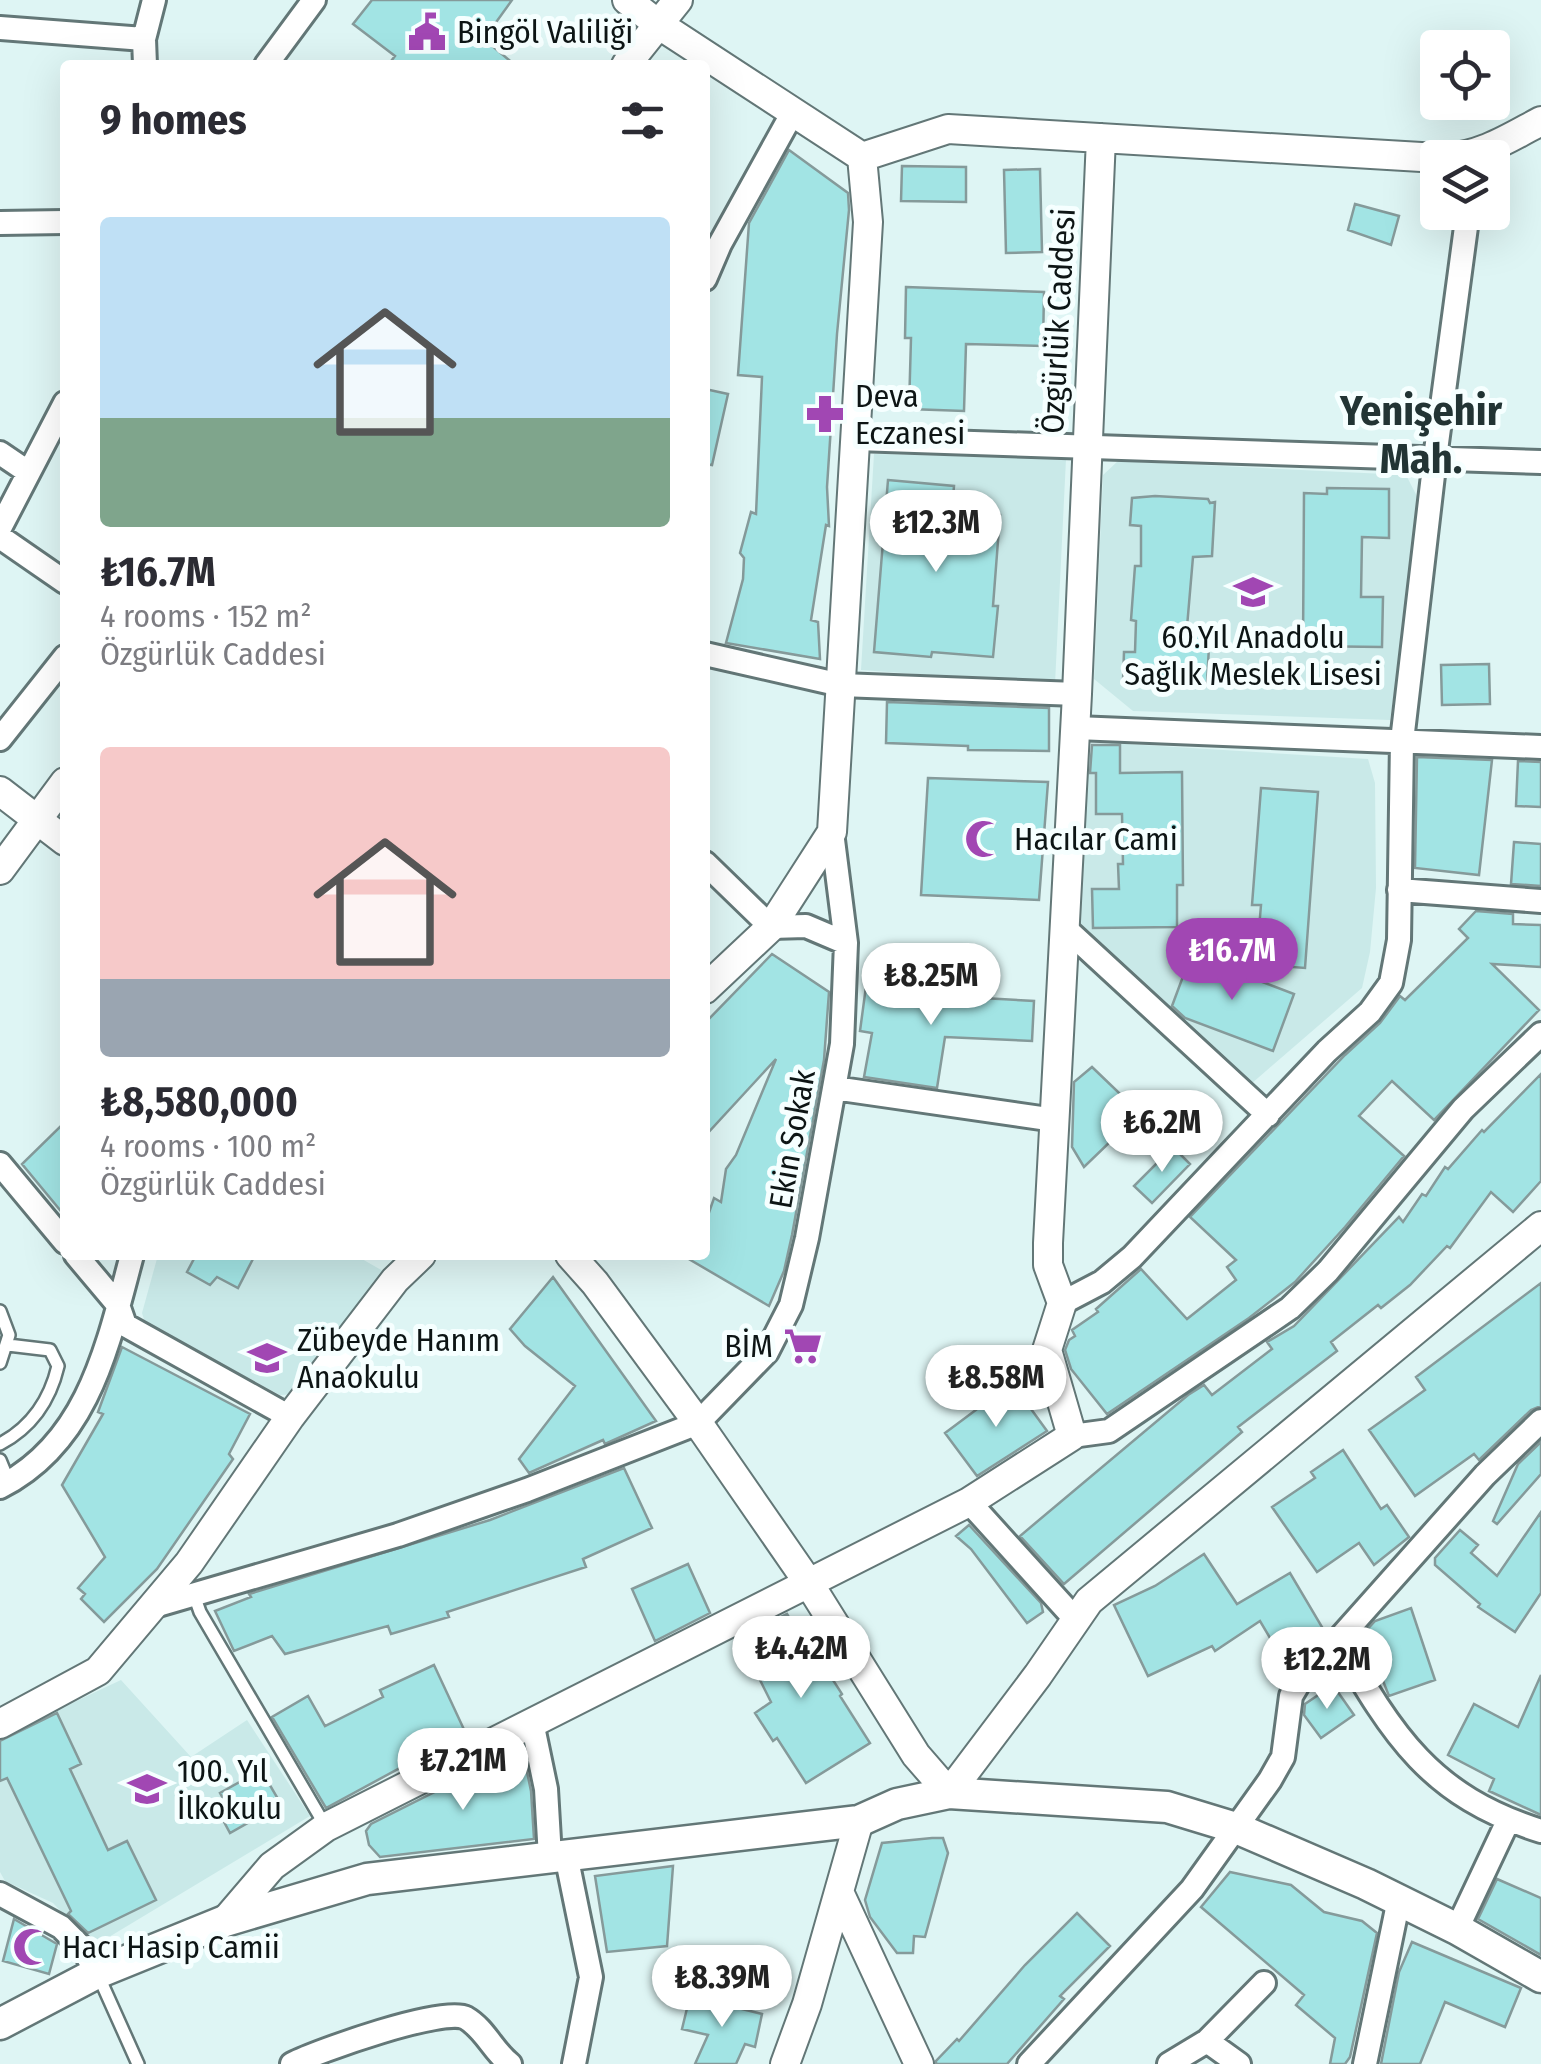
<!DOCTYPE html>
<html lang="en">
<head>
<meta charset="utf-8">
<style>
	:root { --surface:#fff; --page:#f2f2f3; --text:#2b2b33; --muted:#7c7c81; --accent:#a147b3 }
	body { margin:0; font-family:"Fira Sans Condensed",sans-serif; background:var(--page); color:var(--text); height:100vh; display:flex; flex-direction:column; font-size:38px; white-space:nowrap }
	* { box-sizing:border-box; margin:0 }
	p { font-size:32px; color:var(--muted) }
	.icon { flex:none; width:55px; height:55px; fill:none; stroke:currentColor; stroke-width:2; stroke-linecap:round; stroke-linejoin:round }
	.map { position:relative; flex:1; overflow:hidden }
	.side { position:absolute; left:60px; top:60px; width:650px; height:1200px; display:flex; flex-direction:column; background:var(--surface); border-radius:10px; box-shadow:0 10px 40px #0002 }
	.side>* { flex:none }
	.buttons { position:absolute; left:1420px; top:30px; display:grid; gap:20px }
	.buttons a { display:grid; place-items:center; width:90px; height:90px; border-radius:10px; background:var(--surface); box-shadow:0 10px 40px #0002; font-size:50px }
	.price { position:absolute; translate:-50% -85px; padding:0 22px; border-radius:35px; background:#fff; color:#222; font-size:32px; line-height:65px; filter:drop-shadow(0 2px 5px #0008) }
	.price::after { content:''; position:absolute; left:50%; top:60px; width:30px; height:22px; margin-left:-15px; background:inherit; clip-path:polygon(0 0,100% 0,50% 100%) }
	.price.active { background:var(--accent); color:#fff }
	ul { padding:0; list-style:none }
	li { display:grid; align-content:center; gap:20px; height:530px; padding:0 40px }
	li span { display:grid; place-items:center; height:310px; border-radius:10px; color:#555 }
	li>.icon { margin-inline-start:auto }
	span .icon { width:180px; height:180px; fill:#fffc; stroke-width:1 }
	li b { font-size:42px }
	h2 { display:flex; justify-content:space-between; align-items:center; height:120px; padding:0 40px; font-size:42px }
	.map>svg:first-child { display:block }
	.built { fill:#c9e9e8 }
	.building { fill:#a2e4e4; stroke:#859a9a; stroke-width:2.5 }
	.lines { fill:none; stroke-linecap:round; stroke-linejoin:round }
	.service-casing { stroke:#637777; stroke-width:16 }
	.minor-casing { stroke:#637777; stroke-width:28 }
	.tertiary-casing { stroke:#637777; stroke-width:32 }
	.secondary-casing { stroke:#637777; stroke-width:35 }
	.service { stroke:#fff; stroke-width:11 }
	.minor { stroke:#fff; stroke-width:22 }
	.tertiary { stroke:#fff; stroke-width:28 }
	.secondary { stroke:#fff; stroke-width:30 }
	.labels { text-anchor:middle; stroke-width:10; stroke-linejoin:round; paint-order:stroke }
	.poi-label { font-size:32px; fill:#0d1515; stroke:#f6ffff; text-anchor:start }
	.street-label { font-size:32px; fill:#0d1515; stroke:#f6ffff }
	.district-label { font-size:42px; font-weight:bold; fill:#223434; stroke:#f6ffff }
</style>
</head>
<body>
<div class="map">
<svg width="1541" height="2064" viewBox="0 0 1541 2064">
	<rect width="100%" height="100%" fill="#def5f4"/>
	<!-- built -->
	<path class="built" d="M874,454l192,5 -11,225 -194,-14z
		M1118,461l288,14 16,31 -32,214 -257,-9 -39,-32 9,-204z
		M1111,743l257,16 7,24 1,105 -6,64 -8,36 -111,96 -178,-157 16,-173z
		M158,1255h197l28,16 -84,123 -19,1 -135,-72 -3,-10z
		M121,1680l70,77 56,-37 63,96 -216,130 -41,-43 -48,-22 -5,-9v-135z"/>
	<!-- building -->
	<path class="building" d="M372,0h140l-28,39 31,26h-127l7,-9 -42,-32z
		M789,150l59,43 1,17 -12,124 -10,153 2,39 -3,-1 -15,95 7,2 2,37 -94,-16 17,-64 1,-21 -4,-5 11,-41 5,2 6,-137 -24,-2 11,-152z
		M902,166l64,1v35l-65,-1z
		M1040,169l2,83 -36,1 -2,-83z
		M1355,204l44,12 -8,29 -43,-15z
		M906,287l138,5 -1,54 -77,-2 -2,67 -55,-2 2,-71h-6z
		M705,389l23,5 -16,71 -7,-1z
		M888,480l66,6 -2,25 48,4 -7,91h5l-5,51 -61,-5 -1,5 -57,-5z
		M1327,488l62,1v49l-27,-1 -1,60h22l-1,50 -79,-1 1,-153 23,1z
		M1155,496l53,3 2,4 5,-1 -3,54 -19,1 -6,70 23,1 -3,55 -9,-1 -3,5 -72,-6 1,-29h11l1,-31 -5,-1 4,-54h6v-40l-11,-1 2,-27z
		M1489,664l1,40 -48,1 -1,-40z
		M887,702l162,6v43l-81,-1v-4l-82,-3z
		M1092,745h28v28l62,-1 1,113h-6v42l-84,1 -1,-39h27l-1,-25h5l-1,-50h-26v-41h-6z
		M1417,757l75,3 -13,115 -64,-7z
		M1518,761l23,1v45l-25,-1z
		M928,778l120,4 -9,118 -118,-5z
		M1261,788l57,4 -13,176 -49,-4 5,-59h-9z
		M1514,842l27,2v42l-30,-2z
		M1476,911l37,3v10l28,1v42l-49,-3 47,46 -105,110 -42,-39 -33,35 45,40 -59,71 -50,55 -46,36 -142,96 -36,-45 -6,-19 4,-10 6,-4 -3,-6 26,-18 -2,-3 45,-40 46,50 49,-39 -9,-13 9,-7 -46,-43 155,-162 35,-32 20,-27 5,4 63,-62 -9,-9z
		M772,954l57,38 -5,68 -32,175 -8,36 -15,35 -87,-51h23v-31l9,-26 7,4 5,-33 10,-14 40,-96 -71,77v-113z
		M1191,955l103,39 -21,57 -88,-33 -13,-12z
		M867,979l81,9 -1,8 87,5 -2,40 -87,-4 -8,51 -73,-11 8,-44 -12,-2z
		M1092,1067l48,46 -56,54 -12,-20 2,-65z
		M1541,1074v107l-28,31 -22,-20 -41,56 -3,-2 -37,39 -29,23 -3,-3 -47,37 6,9 -99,76 4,5 -178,152 -44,-48 168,-141 16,-10 8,10 60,-46 -5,-7 27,-16 105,-109 4,5 19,-28 4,2 19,-29 3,2 34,-39 2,2z
		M65,1122v94l-43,-52z
		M1173,1147l17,17 -38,39 -18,-17z
		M196,1255h59l-17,33 -21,-11 -7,8 -23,-13z
		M553,1277l103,144 -51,23 -2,-4 -74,33 -10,-14 56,-73 -50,-40 -15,-17z
		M1541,1283v123l-10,4 -52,50 -5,-6 -59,42 -46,-66 56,-40 -9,-13z
		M122,1347l128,67 -21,40 4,5 -76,110 -53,53 -23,-23 4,-5 -7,-6 27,-31 -43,-72 41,-71 -5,-2z
		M1012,1383l35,48 -70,45 -32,-43z
		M1541,1442v32l-44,50 -4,-3 25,-57z
		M1343,1450l38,59 6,-4 22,32 -35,28 -15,-22 -42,29 -45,-65 43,-29 -4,-6z
		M624,1468l28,60 -69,31 3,8 -139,45 2,5 -58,17 -3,-8 -103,28 -13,-18 -38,15 -19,-40 36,-14 -2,-3 241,-74z
		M1541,1512v81l-26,39 -37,-25 2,-3 -45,-39v-7l25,-28 18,15 -7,8 26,23z
		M969,1525l72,78 2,9 -16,11 -56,-74 -15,-13z
		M1204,1554l33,50 53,-31 32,54 -43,26 -19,-32 -45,30 -3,-5 -64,30 -34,-71 41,-19z
		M688,1564l22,49 -55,28 -23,-52z
		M1411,1608l24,72 -46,16 -25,-63 11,-12z
		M787,1614l33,55 4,-3 18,28 -2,2 30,47 -64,40 -29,-45 -4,3 -18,-28 16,-11 -32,-64z
		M434,1665l33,71 -19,6 -122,66 -54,-91 36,-21 17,30 58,-29 -3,-7z
		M1541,1675v140l-52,-24 5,-12 -46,-24 26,-51 44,23z
		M1333,1685l21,30 -33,23 -17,-23 1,-11z
		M57,1713l24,51 -11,5 38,81 19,-9 29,59 -68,33 -20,-19 3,-3 -64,-133 -7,3v-40z
		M522,1748l9,43 3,48 -154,18 -11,-12 -3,-14 5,-7z
		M261,1770l20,34 -51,29 -14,-26 9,-5 -5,-9z
		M932,1838h11l5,15 -23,84 -11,-1 -1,17h-16l-27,-36 -5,-17 17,-57z
		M673,1866l-6,80 -60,6 -12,-76z
		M1230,1872l61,13 33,27 38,9 15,12 -27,124 -5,7h-15l5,-26 -39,-33 8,-10 -103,-88z
		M1497,1879l44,19v57l-63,-36z
		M1077,1913l33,33 -50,50 4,3 -57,65h-71v-3l21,-22 2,2 66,-76z
		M14,1919l43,25 -8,30 -46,-13z
		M1412,1942l109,46 -16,39 -60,-25 -25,62h-39l18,-92z
		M690,1996l72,18 -7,33 -10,-3 -9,20h-41l13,-29 -26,-6z"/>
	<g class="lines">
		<!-- service casing -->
		<g class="service-casing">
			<path id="service" d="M0,1311l9,24 -9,28
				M0,1444c32,-17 50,-44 58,-78l-8,-16 -42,-5
				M0,1460l9,22
				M194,1595l6,17 126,215
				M99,1977l39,87"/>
		</g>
		<!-- minor casing -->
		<g class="minor-casing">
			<path id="minor" d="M0,28l144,11
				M145,65l-1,-26 10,-39
				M266,65l48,-65
				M0,223l65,-1
				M705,279l15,-35 73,-132
				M856,439l685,23
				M0,453l28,19
				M0,528l65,-125
				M0,537l65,45
				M705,654l136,31 236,9
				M1076,728l465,19
				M0,739l65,-82
				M705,863l66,64 35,-1 40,17
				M1399,890l142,11
				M1065,928l203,187
				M834,1088l221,32
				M0,1164l65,78
				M76,1255l42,50 7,20 165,92
				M1062,1303l40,-21 30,-25 195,-206 43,-39 21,-29 8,-43 3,-199 33,-283 33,-246
				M1072,1436l37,-5 181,-123 38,-37 135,-162 78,-75
				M0,1487c89,-45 108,-143 132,-232
				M969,1502l107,118
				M151,1607l247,-72 129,-45 171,-67 69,-71 24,-47 16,-67 35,-194 4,-101 -14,-111
				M1338,1640c55,96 92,156 203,191
				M532,1722l14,67 4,68
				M566,1855l25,122 -17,87
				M0,1894l61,33 23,23 13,23
				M1457,1929l51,-108
				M1207,2041l32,23
				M292,2064c26,-13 152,-58 174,-46 19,11 27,33 44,46
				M1029,2064l163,-175 78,-109 13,-23 8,-61 15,-25 32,-31 147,-165 56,-54
				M1169,2064l38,-23 57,-58
				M1365,2064l34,-165"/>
		</g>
		<!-- tertiary casing -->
		<g class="tertiary-casing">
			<path id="tertiary" d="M627,0l31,24 204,133
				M626,65l52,-65
				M862,157l86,-28 490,29
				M1445,158c37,-2 64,-20 96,-37
				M0,791l65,50
				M0,870l65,-88
				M705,989l66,-62 61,-95 36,-610 -6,-65
				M570,1255l25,28 103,140 110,159 108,173 33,38 89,-118 51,-74 452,-375
				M0,1724l98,-53 91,-108 101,-146 105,-137 26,-25
				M839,1892l80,172
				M225,1921l47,-55 54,-39 643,-325 103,-66 -25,-86 15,-47 -14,-38v-22l29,-549 24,-556
				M785,2064l22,-60 52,-183"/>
		</g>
		<!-- secondary casing -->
		<g class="secondary-casing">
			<path id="secondary" d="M0,2024l97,-51 128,-52 142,-42 492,-58 38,-17 52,-11 218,14 69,21 130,56 91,45 84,48"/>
		</g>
		<!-- service -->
		<use href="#service" class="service"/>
		<!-- minor -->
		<use href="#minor" class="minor"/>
		<!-- tertiary -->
		<use href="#tertiary" class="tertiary"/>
		<!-- secondary -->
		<use href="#secondary" class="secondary"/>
	</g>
	<!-- icons -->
	<defs>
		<g id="civic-bare" transform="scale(3)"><path d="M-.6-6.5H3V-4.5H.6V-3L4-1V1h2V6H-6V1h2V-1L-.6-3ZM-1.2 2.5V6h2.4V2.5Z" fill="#a147b3" stroke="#f6ffff" stroke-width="2.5" paint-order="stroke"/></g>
		<g id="pharmacy-bare" transform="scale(3)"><path d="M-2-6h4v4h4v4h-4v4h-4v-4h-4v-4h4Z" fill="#a147b3" stroke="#f6ffff" stroke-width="2.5" paint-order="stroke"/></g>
		<g id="school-bare" transform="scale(3)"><path d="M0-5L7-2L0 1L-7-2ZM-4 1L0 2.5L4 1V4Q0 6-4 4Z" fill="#a147b3" stroke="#f6ffff" stroke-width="2.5" paint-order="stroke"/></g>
		<g id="mosque-bare" transform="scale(3)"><path d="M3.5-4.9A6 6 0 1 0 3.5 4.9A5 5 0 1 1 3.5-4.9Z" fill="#a147b3" stroke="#f6ffff" stroke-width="2.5" paint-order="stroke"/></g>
		<g id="supermarket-bare" transform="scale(3)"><path d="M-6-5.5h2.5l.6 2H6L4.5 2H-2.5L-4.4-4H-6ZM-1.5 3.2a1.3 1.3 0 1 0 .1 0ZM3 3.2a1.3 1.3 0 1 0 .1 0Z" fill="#a147b3" stroke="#f6ffff" stroke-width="2.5" paint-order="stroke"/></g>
	</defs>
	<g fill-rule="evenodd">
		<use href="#civic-bare" x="427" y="32"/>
		<use href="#pharmacy-bare" x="825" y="414"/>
		<use href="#school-bare" x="1253" y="592"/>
		<use href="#mosque-bare" x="984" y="839"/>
		<use href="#supermarket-bare" x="803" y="1346"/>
		<use href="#school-bare" x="267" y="1358"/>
		<use href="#school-bare" x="147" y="1789"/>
		<use href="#mosque-bare" x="32" y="1947"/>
	</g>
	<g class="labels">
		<!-- poi labels -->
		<g class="poi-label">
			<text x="457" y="43">Bingöl Valiliği</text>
			<text x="855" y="407">Deva<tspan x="855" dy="37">Eczanesi</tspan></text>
			<text x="1253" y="648" text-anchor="middle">60.Yıl Anadolu<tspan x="1253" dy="37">Sağlık Meslek Lisesi</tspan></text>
			<text x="1014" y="850">Hacılar Cami</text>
			<text x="297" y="1351">Zübeyde Hanım<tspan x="297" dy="37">Anaokulu</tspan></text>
			<text x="773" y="1357" text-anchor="end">BİM</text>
			<text x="177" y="1782">100. Yıl<tspan x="177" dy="37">İlkokulu</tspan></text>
			<text x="62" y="1958">Hacı Hasip Camii</text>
		</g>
		<!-- street labels -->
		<g class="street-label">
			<text transform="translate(1058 321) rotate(-87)" y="11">Özgürlük Caddesi</text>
			<text transform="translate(792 1139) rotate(-80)" y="11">Ekin Sokak</text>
		</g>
		<!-- district labels -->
		<g class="district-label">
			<text x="1421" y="425">Yenişehir<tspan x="1421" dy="48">Mah.</tspan></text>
		</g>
	</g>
</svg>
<div class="buttons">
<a><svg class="icon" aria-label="locate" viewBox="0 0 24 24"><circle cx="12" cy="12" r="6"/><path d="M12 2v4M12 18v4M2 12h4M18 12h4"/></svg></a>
<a><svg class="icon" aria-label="layers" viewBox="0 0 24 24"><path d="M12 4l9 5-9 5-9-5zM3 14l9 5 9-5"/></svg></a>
</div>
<b class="price" style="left:936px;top:575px">₺12.3M</b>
<b class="price active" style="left:1232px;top:1003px">₺16.7M</b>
<b class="price" style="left:931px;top:1028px">₺8.25M</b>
<b class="price" style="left:1162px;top:1175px">₺6.2M</b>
<b class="price" style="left:996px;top:1430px">₺8.58M</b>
<b class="price" style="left:801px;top:1701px">₺4.42M</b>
<b class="price" style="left:1327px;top:1712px">₺12.2M</b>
<b class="price" style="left:463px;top:1813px">₺7.21M</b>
<b class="price" style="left:722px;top:2030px">₺8.39M</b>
<section class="side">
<h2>9 homes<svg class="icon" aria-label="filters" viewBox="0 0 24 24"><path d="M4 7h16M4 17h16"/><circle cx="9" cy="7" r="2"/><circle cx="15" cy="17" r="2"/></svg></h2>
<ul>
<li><span style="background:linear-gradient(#bfe0f5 65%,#7fa58c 0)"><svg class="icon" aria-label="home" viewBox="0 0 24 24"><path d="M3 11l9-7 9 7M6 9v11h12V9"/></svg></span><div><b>₺16.7M</b><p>4 rooms · 152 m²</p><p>Özgürlük Caddesi</p></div></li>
<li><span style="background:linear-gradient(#f6c9c9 75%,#9aa5b1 0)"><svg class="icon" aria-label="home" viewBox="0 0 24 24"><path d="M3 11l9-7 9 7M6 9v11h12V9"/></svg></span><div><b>₺8,580,000</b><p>4 rooms · 100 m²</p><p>Özgürlük Caddesi</p></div></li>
</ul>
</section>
</div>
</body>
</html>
